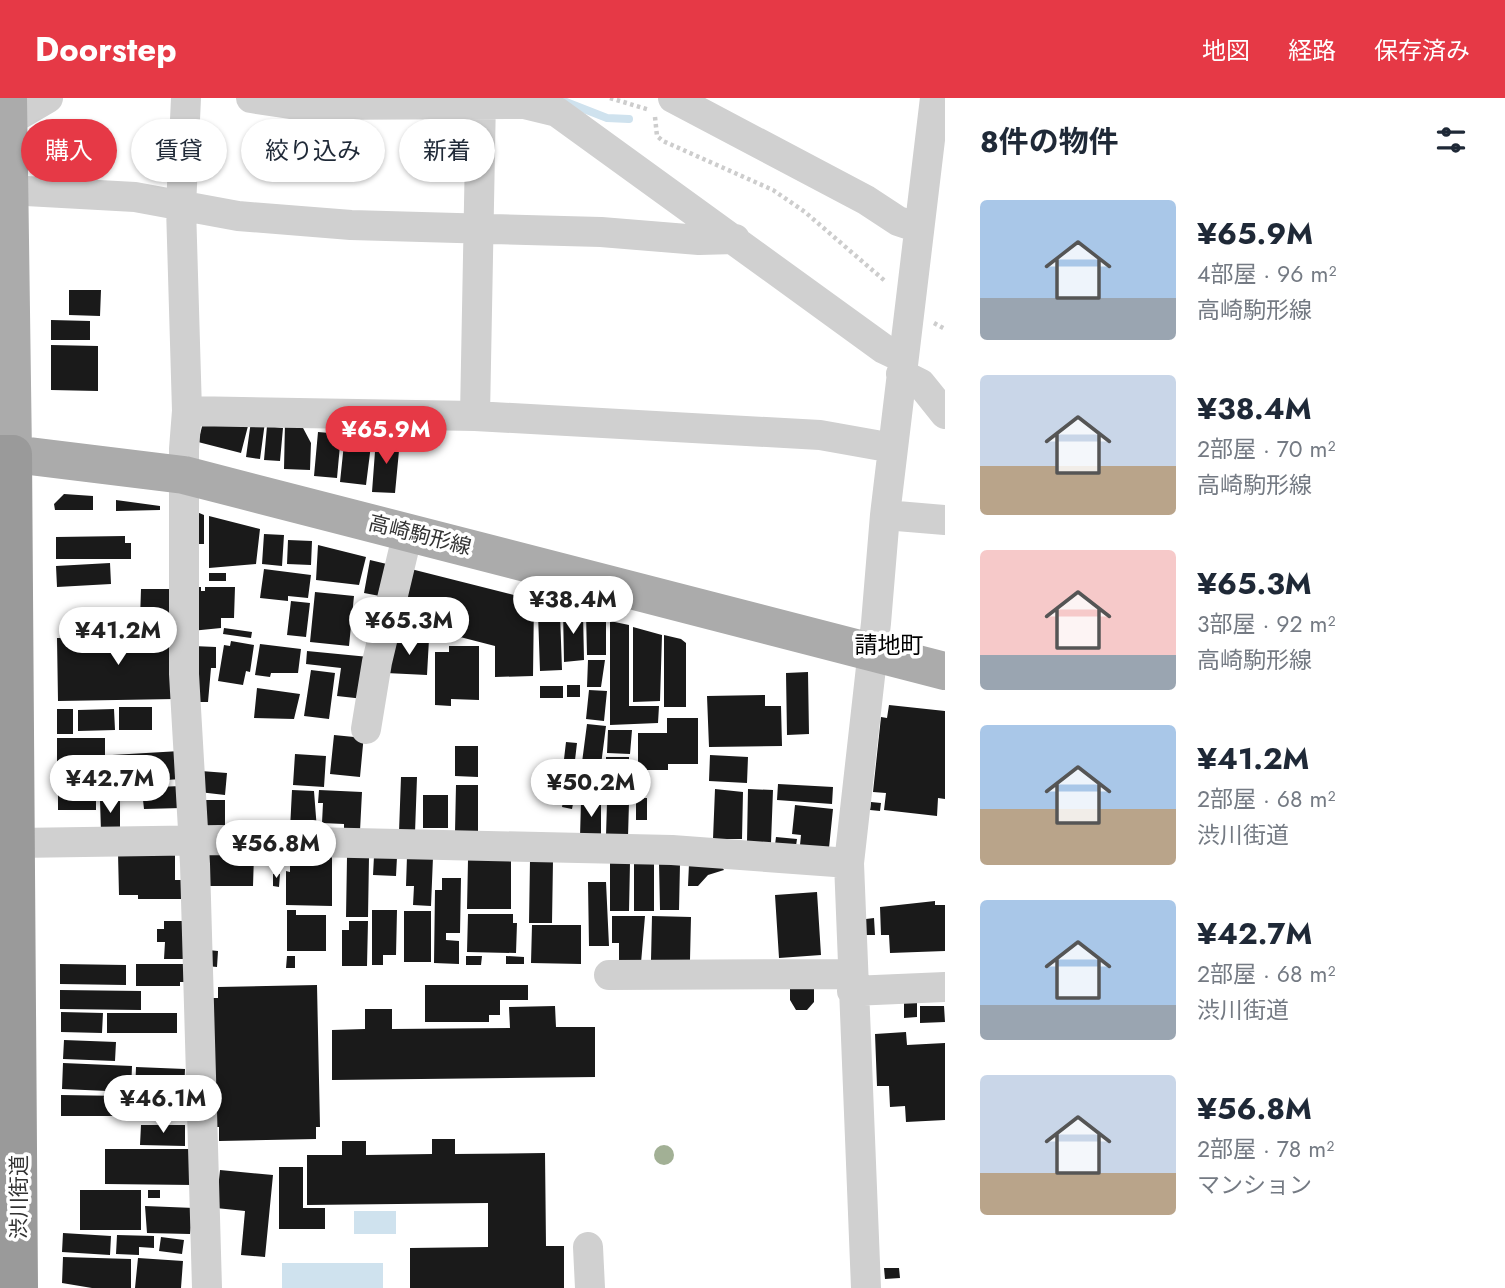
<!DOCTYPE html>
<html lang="ja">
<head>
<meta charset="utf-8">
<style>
	:root { --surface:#fff; --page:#f6f6f7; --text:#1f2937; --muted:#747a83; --accent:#e63946 }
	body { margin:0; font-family:Jost,"Noto Sans JP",sans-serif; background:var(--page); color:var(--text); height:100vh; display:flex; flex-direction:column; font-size:26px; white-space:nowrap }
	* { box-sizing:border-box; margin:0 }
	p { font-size:23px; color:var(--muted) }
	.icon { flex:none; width:38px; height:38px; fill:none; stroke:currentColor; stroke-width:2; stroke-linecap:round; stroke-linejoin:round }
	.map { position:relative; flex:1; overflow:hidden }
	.panel { display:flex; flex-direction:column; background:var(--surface); width:560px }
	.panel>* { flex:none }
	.hud { position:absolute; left:21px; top:21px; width:665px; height:63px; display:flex; gap:14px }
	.price { position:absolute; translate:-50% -60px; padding:0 16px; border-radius:24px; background:#fff; color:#222; font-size:23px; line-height:46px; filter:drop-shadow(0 2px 4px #0008) }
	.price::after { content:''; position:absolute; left:50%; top:42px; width:21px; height:16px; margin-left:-10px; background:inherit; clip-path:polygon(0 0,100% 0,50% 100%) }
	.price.selected { background:var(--accent); color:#fff }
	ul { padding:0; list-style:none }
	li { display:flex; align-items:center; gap:21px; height:175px; padding:0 35px }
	li span { display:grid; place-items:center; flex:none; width:196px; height:140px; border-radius:7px; color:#555 }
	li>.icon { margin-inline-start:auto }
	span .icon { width:84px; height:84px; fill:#fffc; stroke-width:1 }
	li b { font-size:30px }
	h2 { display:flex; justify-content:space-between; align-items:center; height:84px; padding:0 35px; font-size:30px }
	.chip { padding:0 24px; border-radius:32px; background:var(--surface); box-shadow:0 2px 5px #0004; font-size:24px; line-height:63px }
	.chip.selected { background:var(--accent); color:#fff }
	header { display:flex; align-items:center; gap:42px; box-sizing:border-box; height:98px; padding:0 35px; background:var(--accent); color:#fff }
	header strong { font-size:33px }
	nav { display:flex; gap:38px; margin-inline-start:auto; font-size:24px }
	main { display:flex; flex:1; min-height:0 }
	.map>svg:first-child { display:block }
	.water { fill:#cfe2ee }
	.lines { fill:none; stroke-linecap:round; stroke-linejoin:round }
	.stream { stroke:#cfe2ee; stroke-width:8 }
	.building { fill:#1a1a1a }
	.path { stroke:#cdcdcd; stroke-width:4.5; stroke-dasharray:3.5 3.5; stroke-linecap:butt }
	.minor { stroke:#d0d0d0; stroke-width:30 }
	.major { stroke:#ababab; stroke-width:38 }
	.highway { stroke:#9a9a9a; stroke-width:38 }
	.tree { fill:#a2b095 }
	.labels { text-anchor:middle; stroke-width:7; stroke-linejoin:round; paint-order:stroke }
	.street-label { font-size:21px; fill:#333; stroke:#fff }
	.neighbourhood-label { font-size:23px; fill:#000; stroke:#fff }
</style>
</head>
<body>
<header>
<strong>Doorstep</strong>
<nav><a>地図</a><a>経路</a><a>保存済み</a></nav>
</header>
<main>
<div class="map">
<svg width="945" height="1190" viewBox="0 0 945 1190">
	<rect width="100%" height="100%" fill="#fff"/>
	<!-- water -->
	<path class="water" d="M354,1113h42v23h-42z
		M282,1165h101v25h-101z"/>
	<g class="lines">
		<!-- stream -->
		<path class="stream" d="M561,2l46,18 22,1"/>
	</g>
	<!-- building -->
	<path class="building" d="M69,192h32l-1,26 -31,-1z
		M51,222l39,1v19h-39z
		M51,247l47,1v45l-47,-1z
		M205,317l43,11 -7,27 -43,-11z
		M251,323l14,1 -5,37 -14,-2z
		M285,324l17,4 9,17 -1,27 -26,-1z
		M267,328l16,2 -3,33 -16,-1z
		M318,334l23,2 -4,44 -23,-2z
		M345,336l27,3 -6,48 -26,-3z
		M376,340l24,2 -5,53 -23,-1z
		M64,396l29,2v14h-38l-1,-6z
		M116,402l44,6v4l-44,1z
		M192,412l12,5v29h-13z
		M209,418l51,13 -4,35 -47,4z
		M264,436l20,1 -2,31 -20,-2z
		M125,438v7h6v16h-75v-22z
		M288,442l24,1 -1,24 -24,-1z
		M318,447l48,12 -7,28 -43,-5z
		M370,462l21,5 -6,32 -21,-4z
		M110,465l1,21 -54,3 -1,-21z
		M407,470l127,32 -1,76 -38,1v-31l-97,-25z
		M264,471l47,6 -3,23 -20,-2v5l-28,-3z
		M209,475h17v8h-17z
		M192,489h9v4h4v-4h30l-1,31h-13v10l-30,3z
		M141,491h29l8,30 -38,1z
		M315,494l39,4 -5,50 -39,-4z
		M291,503l19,2 -4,34 -19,-2z
		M563,510l20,5 1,47 -20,2z
		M560,515l2,57 -22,1 -2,-57z
		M586,515l20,7v35h-19z
		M610,523l19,4v81h30l-1,17 -48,2z
		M147,527h26l2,74 -117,2 -1,-63 90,-1z
		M633,529l29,8 -2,66 -27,1z
		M224,530l28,4 -1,6 -28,-4z
		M664,537l17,4 5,4v64h-22z
		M393,541h36l-2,36 -41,-2z
		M231,543l23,4 -4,27 -4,-1 -3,14 -25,-4 6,-36 6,1z
		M260,546l41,5 -3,24h-27l-1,4 -15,-2z
		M193,548l23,1v21h-5l-3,34h-16z
		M449,548h30v54l-28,-1v7l-16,-1v-53h14z
		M307,553l62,6 -5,42 -27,-3 4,-28 -35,-4z
		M588,562h17l-4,27h-14z
		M311,572l24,3 -6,46 -25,-3z
		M808,574l1,62 -22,1 -1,-62z
		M567,587h13v12h-13z
		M540,588h23v12h-23z
		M257,590l43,6 -6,25 -40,-1z
		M589,592l18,1 -3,30 -18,-2z
		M765,597v11h16l1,40 -73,1 -2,-51z
		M889,607l56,6v88l-7,-1 -1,18 -53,-6 2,-17 -13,-1 8,-75 6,1z
		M119,609h33v23h-33z
		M57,611h16v25h-16z
		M114,611l1,21 -37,1v-21z
		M667,620h31v46h-30v6h-30v-37h29z
		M587,626l19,2 -9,70 -19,-3z
		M608,632h24l-2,24 -23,-1z
		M354,635l10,1 -4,43 -30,-3 4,-39 20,2z
		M57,640h48v27h-48z
		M566,644l11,1 -5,43 -11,-1z
		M455,648h23v31l-23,-1z
		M180,653l1,28 -76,5 -1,-14 9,-1 -1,-14z
		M295,656l31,2 -2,31 -31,-2z
		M710,657l38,2 -1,26 -38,-2z
		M606,659h23v36h-23z
		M57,671h43v17l-43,-1z
		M201,673l26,2 -2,22 -26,-3z
		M401,679h16l-2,56 -16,-1z
		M778,686l55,3 -1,17 -55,-4z
		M456,687h22v47h-23z
		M181,688l1,22 -38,1 -1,-9 -9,1v-13z
		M58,691l48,1v6h-10v14h-38z
		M715,691l28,3 -1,47h-29z
		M748,691l25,1 -2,53 -24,-1z
		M292,692l22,1 3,39 -27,-1z
		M319,692l43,2 -2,39h-16v-7l-22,-1 1,-20h-5z
		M423,697h25v33h-25z
		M564,698l10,3 -2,10 -10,-2z
		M636,700h11v22h-11z
		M120,701v32l-19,1 -1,-32z
		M201,702h24v27h-25z
		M581,703h20v36h-21z
		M607,704h22l-1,35 -22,-1z
		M871,704l10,1 -1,8 -10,-1z
		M795,707l38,4 -4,39 -29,-3 1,-10 -9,-1z
		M776,739l21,2 -1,7 -21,-1z
		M118,755h57v27h6v19h-43v-4h-19z
		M208,756h46l-1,32h-45z
		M290,758l42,1v49l-46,-1v-34l4,1z
		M374,758l23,1 -1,19 -23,-1z
		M407,758l26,1 -2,49 -18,-1 1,-19h-8z
		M347,759h22l-1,60h-22z
		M468,762h43v49h-44z
		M530,762h23l-1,63h-23z
		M610,764h20l-1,49h-19z
		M634,764h20v49h-20z
		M659,765l21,1 -1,46h-19z
		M689,766h31l4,6 -16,5 -10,11h-10z
		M273,776h7l-1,13 -6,-1z
		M442,780h19l-1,55h-14v7l13,1v23l-25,-1 1,-73h7z
		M588,784h18l3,64h-20z
		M817,794l4,63 -42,3 -4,-63z
		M935,803v4h10v46l-55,2 -1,-18h-8l-1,-28z
		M287,812h9v5h30v36h-39z
		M372,812h25l-1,45h-13v10h-11z
		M404,813h27v51h-27z
		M468,816h45v9h4l-1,30 -49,-1z
		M612,818h33l-4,47h-22v-20h-7z
		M652,818l39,1 -1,43h-39z
		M874,820l1,17h-9v-16z
		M164,823h24l-1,38h-23l1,-17h-8v-13h7z
		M349,823h19l-1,45h-25v-36h7z
		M532,827h49v39l-50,-1z
		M208,852l10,1 -1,16 -10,-1z
		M287,858h8v12h-9z
		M466,858h16l-1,9h-15z
		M506,858l18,1v7h-18z
		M60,866l66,1v20l-66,-1z
		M136,866h52v18h-8v4h-44z
		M317,887l3,142h-4v12l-97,2v-14h-5l-1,-129h5v-11z
		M425,887h103v15h-28v15h-11v7h-64z
		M790,891h24v13l-7,8h-11l-6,-10z
		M60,892l81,1v19l-81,-1z
		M904,898l13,7v14l-13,1z
		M555,908l1,21h39v50l-263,3v-50l33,-1v-20h27v20l118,-1 -1,-21z
		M920,908h24l1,16 -25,1z
		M61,914l42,1 -1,20 -41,-1z
		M107,915h70v20h-70z
		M906,934l1,13 38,-2v77l-39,2 -1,-16 -15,1 -1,-21h-12l-2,-52z
		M64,942l52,2 -1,19 -52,-2z
		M63,965l69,3 -1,26 -69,-3z
		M136,969l49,2 -1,27 -49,-2z
		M61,997l62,1v20h-62z
		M127,1000l66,2 -1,20 -65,-1z
		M141,1027h44v21l-45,-1z
		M432,1041h23v15l90,-1 1,93h18v42h-154v-40l78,-1v-44l-181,2v-50h35v-14h24v14l66,-1z
		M105,1051h89v36l-89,-1z
		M279,1069h24v41h22v21h-46z
		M220,1072l53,5 -8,82 -24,-2 4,-44 -29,-3z
		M80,1092h61v40h-61z
		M148,1092h12v8h-12z
		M145,1108l49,2 -4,26 -43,-1z
		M63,1135l48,3 -1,19 -48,-3z
		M117,1137l37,1v12l-15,-1v8l-23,-1z
		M161,1139l23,3 -2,14 -23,-3z
		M63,1159l68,2v29h-39l-30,-5z
		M138,1160l45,3 -2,27h-46z
		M884,1170h15l1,10 -15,1z"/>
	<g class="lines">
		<!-- path -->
		<path class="path" d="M610,0l40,12
			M655,19l2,19 6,5 110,49 32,22 80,69
			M934,225l11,6"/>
		<!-- minor -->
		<path class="minor" d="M186,0l-5,109 6,204 -3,38v225l11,190 12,424
			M251,0l46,7 227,-1 33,8 327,237 19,9
			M673,0l193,102 32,21 21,7
			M7,24l41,-24
			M8,92l127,7 103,19 113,9 250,7 98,8 36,-1
			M901,276l20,10 24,30
			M187,313l288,5 345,19 73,13
			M475,318l6,-318
			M885,417l60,5
			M366,631l11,-67 31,-130
			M16,745l204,-3 452,10 177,13
			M609,877l243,-1
			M852,893l93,-4
			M588,1149l2,41
			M866,1190l-17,-425 27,-240 9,-108 50,-417"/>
		<!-- major -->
		<path class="major" d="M8,0l5,356 171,21 761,196"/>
		<!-- highway -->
		<path class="highway" d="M0,356h13l6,834"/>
	</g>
	<!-- trees -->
	<circle class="tree" cx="664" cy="1057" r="10"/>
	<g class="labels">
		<!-- street labels -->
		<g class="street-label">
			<text transform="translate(420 437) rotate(14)" y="7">高崎駒形線</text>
			<text transform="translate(19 1099) rotate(-90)" y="7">渋川街道</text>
		</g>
		<!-- neighbourhood labels -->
		<g class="neighbourhood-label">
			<text x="889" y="555">請地町</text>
		</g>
	</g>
</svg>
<b class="price selected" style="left:386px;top:368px">¥65.9M</b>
<b class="price" style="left:573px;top:538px">¥38.4M</b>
<b class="price" style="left:409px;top:559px">¥65.3M</b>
<b class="price" style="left:118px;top:569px">¥41.2M</b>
<b class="price" style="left:110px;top:717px">¥42.7M</b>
<b class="price" style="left:591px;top:721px">¥50.2M</b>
<b class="price" style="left:276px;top:782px">¥56.8M</b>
<b class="price" style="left:163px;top:1037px">¥46.1M</b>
<div class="hud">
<a class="chip selected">購入</a>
<a class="chip">賃貸</a>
<a class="chip">絞り込み</a>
<a class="chip">新着</a>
</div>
</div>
<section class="panel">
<h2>8件の物件<svg class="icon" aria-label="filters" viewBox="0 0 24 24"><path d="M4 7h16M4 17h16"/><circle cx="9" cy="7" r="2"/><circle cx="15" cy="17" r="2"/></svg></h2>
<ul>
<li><span style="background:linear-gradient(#a9c7e8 70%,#9aa5b1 0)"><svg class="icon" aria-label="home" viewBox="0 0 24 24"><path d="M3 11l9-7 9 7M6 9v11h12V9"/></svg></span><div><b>¥65.9M</b><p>4部屋 · 96 m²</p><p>高崎駒形線</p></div></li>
<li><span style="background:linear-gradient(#c9d6e8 65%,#b9a48a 0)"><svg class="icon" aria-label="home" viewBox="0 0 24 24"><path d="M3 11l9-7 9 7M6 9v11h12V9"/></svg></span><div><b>¥38.4M</b><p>2部屋 · 70 m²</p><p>高崎駒形線</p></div></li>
<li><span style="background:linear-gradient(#f6c9c9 75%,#9aa5b1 0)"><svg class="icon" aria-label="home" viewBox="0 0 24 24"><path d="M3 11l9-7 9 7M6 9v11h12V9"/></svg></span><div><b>¥65.3M</b><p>3部屋 · 92 m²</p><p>高崎駒形線</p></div></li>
<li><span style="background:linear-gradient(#a9c7e8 60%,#b9a48a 0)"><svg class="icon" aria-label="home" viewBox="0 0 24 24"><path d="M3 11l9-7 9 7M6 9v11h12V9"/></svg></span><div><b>¥41.2M</b><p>2部屋 · 68 m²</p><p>渋川街道</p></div></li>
<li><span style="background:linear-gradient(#a9c7e8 75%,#9aa5b1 0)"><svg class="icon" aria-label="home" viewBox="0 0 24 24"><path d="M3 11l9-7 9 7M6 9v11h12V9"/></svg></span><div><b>¥42.7M</b><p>2部屋 · 68 m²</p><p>渋川街道</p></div></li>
<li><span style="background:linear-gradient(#c9d6e8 70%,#b9a48a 0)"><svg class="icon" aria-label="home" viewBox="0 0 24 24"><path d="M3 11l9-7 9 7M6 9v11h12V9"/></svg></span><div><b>¥56.8M</b><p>2部屋 · 78 m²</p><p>マンション</p></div></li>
</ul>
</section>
</main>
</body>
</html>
